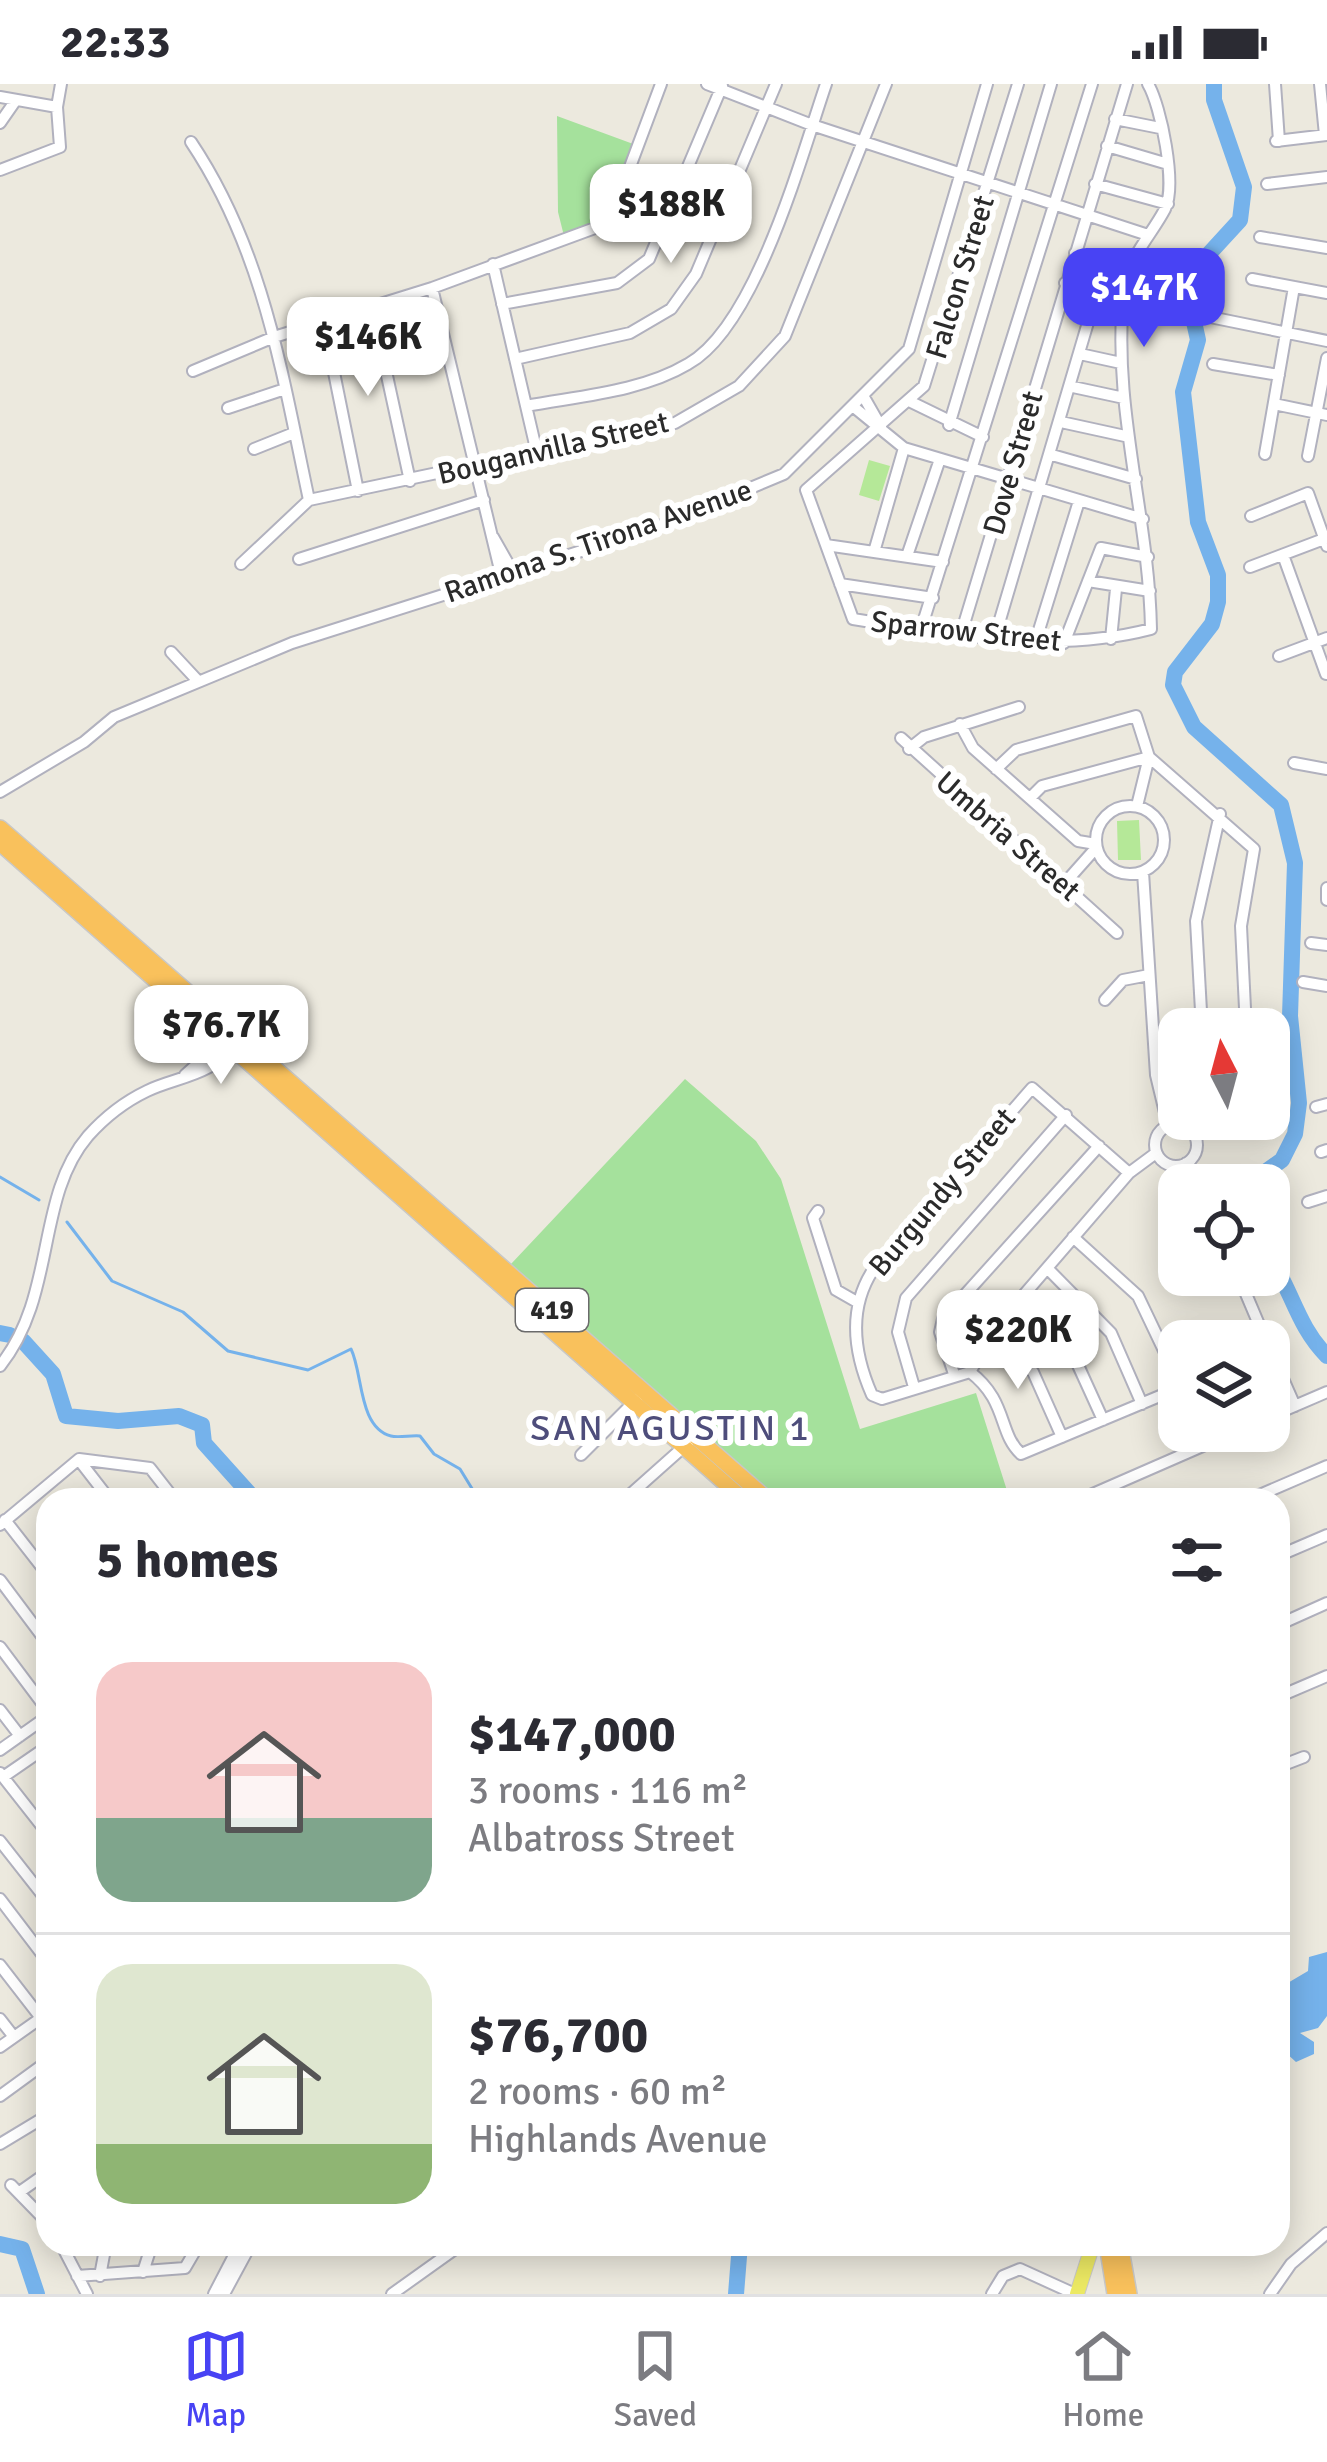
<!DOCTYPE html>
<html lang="en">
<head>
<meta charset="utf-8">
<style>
	:root { --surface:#fff; --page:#f7f7f7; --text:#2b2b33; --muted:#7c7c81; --line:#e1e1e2; --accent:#4843f4 }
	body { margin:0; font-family:Signika,sans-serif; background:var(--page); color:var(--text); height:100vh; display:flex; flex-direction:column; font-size:45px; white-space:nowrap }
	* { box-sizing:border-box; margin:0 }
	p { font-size:39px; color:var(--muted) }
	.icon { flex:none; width:66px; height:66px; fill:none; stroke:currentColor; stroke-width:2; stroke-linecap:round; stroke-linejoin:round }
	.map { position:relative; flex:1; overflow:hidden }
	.panel { position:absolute; left:36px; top:1404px; width:1254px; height:768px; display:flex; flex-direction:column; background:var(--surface); border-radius:36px; box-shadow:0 6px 30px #0003 }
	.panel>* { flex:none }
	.needle { width:78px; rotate:354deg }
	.fabs { position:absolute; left:1158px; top:924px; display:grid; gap:24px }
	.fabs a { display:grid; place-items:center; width:132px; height:132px; border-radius:24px; background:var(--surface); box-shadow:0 6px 30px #0003; font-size:60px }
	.price { position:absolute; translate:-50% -102px; padding:0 27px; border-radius:24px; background:#fff; color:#222; font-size:39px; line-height:78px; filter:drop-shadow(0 3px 6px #0008) }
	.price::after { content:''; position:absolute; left:50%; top:72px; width:36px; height:27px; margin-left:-18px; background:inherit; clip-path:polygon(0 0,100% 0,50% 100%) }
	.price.on { background:var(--accent); color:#fff }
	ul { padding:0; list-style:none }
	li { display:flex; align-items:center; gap:36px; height:300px; padding:0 60px }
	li+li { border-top:3px solid var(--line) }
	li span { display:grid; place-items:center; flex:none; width:336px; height:240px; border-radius:36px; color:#555 }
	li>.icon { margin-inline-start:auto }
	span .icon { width:144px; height:144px; fill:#fffc; stroke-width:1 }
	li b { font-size:51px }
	h2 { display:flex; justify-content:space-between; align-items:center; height:144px; padding:0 60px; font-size:51px }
	.status { display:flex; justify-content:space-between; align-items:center; height:84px; padding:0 60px; background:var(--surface); direction:ltr }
	.status svg { height:33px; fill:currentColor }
	.tabs { display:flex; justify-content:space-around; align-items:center; height:168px; border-top:3px solid var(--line); background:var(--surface); font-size:33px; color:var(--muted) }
	.tabs a { display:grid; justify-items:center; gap:6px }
	.tabs .on { color:var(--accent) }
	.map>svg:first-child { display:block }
	.green { fill:#a5e19c }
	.pitch { fill:#b5e898 }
	.water { fill:#75b2eb }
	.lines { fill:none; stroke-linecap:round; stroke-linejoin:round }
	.stream { stroke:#75b2eb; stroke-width:3 }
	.river { stroke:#75b2eb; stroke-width:16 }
	.minor-casing { stroke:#b1b1be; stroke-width:14 }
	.major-casing { stroke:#c8c8c8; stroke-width:16 }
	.highway-casing { stroke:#c8c8c8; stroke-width:18 }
	.minor { stroke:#fff; stroke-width:10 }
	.major { stroke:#ece963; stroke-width:14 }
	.highway { stroke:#f9c15c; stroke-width:15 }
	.labels { text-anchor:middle; stroke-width:12; stroke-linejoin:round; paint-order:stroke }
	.shield { fill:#fff; stroke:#6b6b6b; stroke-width:3 }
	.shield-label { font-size:27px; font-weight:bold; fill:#2b2b2b }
	.street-label { font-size:30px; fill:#2b2b2b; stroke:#fff }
	.quarter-label { font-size:36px; letter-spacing:3px; fill:#4e4d7b; stroke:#fff }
</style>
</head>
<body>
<div class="status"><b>22:33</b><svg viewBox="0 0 49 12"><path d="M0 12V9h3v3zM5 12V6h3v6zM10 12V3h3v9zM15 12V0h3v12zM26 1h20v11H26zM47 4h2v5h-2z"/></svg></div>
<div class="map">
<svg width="1327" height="2210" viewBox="0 0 1327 2210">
	<rect width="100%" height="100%" fill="#ece9de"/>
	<!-- green -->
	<path class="green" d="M557,32l79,29c-16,47 -23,75 -71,95l-7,-28z
		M685,995l71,62 25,38 79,250 116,-36 34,107h-230l-269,-236z"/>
	<!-- pitch -->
	<path class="pitch" d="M869,376l21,6 -11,35 -20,-6z
		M1139,736l2,40h-23l-1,-39z"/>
	<!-- water -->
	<path class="water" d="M1327,1868v64l-9,12 -18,5 14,9v12l-18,8 -11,-10 4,-20 -11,-33 8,-15 22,-13 1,-14z"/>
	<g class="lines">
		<!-- stream -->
		<path class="stream" d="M0,1093l39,23
			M67,1138l45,59 71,31 45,39 80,19 43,-21c12,24 7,78 40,87 7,2 21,-1 29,0l14,18 26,15 19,31"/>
		<!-- river -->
		<path class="river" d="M1214,0v16l30,87 -4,33 -44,48 -9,22 11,50 -15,52 15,130 20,53v27l-6,22 -37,48 -2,13 21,42 87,78 14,58 -5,153 9,87 -4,31 -13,26 -35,25
			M1269,1172c23,34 28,70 58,100
			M0,1249l10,2
			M23,1257l30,33 13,42 52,5 61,-5 23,9 2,18 51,57
			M0,2160l22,5 15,45
			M736,2210l4,-50"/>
		<!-- minor casing -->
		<g class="minor-casing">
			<path id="minor" d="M707,0l105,41 336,110
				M1018,0l-94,302 -118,104 47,129c99,15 198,36 298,10 -2,-115 -40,-224 -27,-339 3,-31 27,-54 41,-81 12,-24 -4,-103 -17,-125
				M1275,0l4,57
				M1320,0l5,51
				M0,13l57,10
				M1115,35l45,9
				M0,39l16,-23
				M1276,57l51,-6
				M191,58c73,109 91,232 118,358
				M1107,62l61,18
				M0,86l60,-23 -3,-40 4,-23
				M1095,100l73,20
				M1267,100l60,-7
				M1260,153l67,11
				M1075,169l52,18
				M493,180l44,189
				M1252,195l75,14
				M1065,199l58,17
				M432,204l70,290
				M502,220l115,-21 32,-24 73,-173
				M372,223l38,174
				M1210,233l117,24
				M324,239l34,168
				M1080,270l41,9
				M515,275l115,-26 41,-24 25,-35 80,-190
				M1213,280l66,11
				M193,287l81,-34 158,-49 163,-60 20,-21 46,-123
				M1073,303l51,11
				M865,315l16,28
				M909,317l74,36
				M1274,320l53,11
				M526,322c53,-10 115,-14 162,-42 68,-38 113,-207 138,-280
				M228,324l57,-19
				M855,324l49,40 239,71
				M1061,338l64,14
				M949,341l102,-341
				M254,365l40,-16
				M1265,370l29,-167
				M1052,371l84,24
				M1308,372l19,-98
				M309,416l366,-77 64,-37 46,-50 101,-252
				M1251,432l57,-23 19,53
				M493,453l21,37
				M826,461l117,17
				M874,468l30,-104
				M1283,471l43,119
				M907,472l33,-97
				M299,475l185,-59
				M241,480l68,-64
				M1250,483l74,-28
				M1088,497l62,10
				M840,500l93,14
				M921,545l171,-545
				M961,550l166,-550
				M1111,555l5,-50
				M994,556l103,-348
				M1035,559l44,-142
				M1064,559l37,-95 47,9
				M171,568l27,29
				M1279,572l48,-18
				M960,640l13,24 105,93 18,3
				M901,654l216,195
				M909,665l15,-12 95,-30
				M1149,673l105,92 -13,77 5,103
				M1294,679l33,6
				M996,685l20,-19 120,-34 13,41 -12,49
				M0,708l84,-50 30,-25 178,-74 365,-116 127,-53 125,-125 78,-265
				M1030,714l12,-12 107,-29
				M1096 756a34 34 0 1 1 68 0a34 34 0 1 1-68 0Z
				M1143,788l13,203 12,50
				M1064,800l32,-36
				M1327,804v12
				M1311,859l16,2
				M1303,898l24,4
				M1105,916l18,-20 26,-5
				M1202,945l-6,-108 24,-107
				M185,991l40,-36
				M1156,991l23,2
				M1316,1023l11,-3
				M1223,1035l22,11 12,-11
				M1155 1061a21 21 0 1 1 42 0a21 21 0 1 1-42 0Z
				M1321,1068l6,-2
				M1186,1079l11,22
				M1308,1118l19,-6
				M818,1127l-5,7 23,72 21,12
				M1073,1153l65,59 41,86
				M1048,1185l63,64 31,71
				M1238,1191l28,66
				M1018,1218l54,50 31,68
				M991,1250l42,38 29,65
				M1269,1263l26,59
				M0,1282c57,-71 35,-168 88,-230 17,-19 36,-34 59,-45 28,-14 71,-16 85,-48
				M970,1288l-88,27 -10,-4c-18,-41 -25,-85 1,-125l159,-182 97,85
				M970,1288l27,-46 132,-153 27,-20
				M970,1288c38,29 28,61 51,82l158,-66
				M954,1290l-14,-42 3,-13 156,-173
				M914,1303l-16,-55 8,-34 160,-183
				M1269,1333l58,-25
				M581,1371l57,-57
				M79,1376l31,40
				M624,1416l64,-57
				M1079,1416l158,-69
				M1248,1416l79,-34
				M5,1436l43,55
				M0,1441l79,-66 71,9 25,32
				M1278,1472l49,-21
				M0,1496l48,64
				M1278,1541l49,-22
				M0,1563l48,64
				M1278,1613l49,-21
				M0,1626l20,26
				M0,1666l48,-34
				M1278,1683l26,-10
				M0,1689l48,61
				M3,1693l45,-31
				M0,1757l48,61
				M0,1815l48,63
				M0,1881l41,53
				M0,1935l14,18
				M0,1963l48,-34
				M0,2012l48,-35
				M0,2060l48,-29
				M11,2101l37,38
				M21,2107l27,-19
				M61,2160l26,50
				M143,2188l9,-28
				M77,2192l108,-8 14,-24
				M100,2192l6,-32
				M214,2210l26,-50
				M224,2210l27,-50
				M392,2210l70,-50
				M992,2210l11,-18 17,-7 55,25
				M1270,2210l21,-30 36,-31"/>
		</g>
		<!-- major casing -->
		<g class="major-casing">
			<path id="major" d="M1077,2210l16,-50"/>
		</g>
		<!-- highway casing -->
		<g class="highway-casing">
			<path id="highway" d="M0,744l768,672
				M0,759l744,657
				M1107,2160l8,50
				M1120,2160l9,50"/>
		</g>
		<!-- minor -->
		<use href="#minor" class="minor"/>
		<!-- major -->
		<use href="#major" class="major"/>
		<!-- highway -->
		<use href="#highway" class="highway"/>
	</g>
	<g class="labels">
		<!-- shield labels -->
		<rect class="shield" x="516" y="1205" width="72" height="42" rx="9"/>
		<g class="shield-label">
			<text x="552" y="1235">419</text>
		</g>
		<!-- street labels -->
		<g class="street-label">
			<text transform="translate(960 193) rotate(-73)" y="10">Falcon Street</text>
			<text transform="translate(553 364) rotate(-13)" y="10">Bouganvilla Street</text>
			<text transform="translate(1013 379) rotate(-74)" y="10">Dove Street</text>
			<text transform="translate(598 457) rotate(-19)" y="10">Ramona S. Tirona Avenue</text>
			<text transform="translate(966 547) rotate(6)" y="10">Sparrow Street</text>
			<text transform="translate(1008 752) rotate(41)" y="10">Umbria Street</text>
			<text transform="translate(942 1108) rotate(-50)" y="10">Burgundy Street</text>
		</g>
		<!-- quarter labels -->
		<g class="quarter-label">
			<text x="671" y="1356">SAN AGUSTIN 1</text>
		</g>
	</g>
</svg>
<div class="fabs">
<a><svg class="needle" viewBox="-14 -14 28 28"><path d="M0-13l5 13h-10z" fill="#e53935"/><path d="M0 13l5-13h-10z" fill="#7c7c81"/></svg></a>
<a><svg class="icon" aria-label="locate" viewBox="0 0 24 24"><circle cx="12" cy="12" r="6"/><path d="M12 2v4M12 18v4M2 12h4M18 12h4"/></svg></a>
<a><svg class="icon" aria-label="layers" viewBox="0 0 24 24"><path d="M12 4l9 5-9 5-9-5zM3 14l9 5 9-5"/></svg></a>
</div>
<b class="price" style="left:671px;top:182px">$188K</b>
<b class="price on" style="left:1144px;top:266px">$147K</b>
<b class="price" style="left:368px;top:315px">$146K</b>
<b class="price" style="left:221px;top:1003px">$76.7K</b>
<b class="price" style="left:1018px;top:1308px">$220K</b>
<section class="panel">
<h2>5 homes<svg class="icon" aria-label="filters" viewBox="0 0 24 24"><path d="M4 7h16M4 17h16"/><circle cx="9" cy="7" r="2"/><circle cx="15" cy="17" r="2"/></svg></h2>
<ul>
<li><span style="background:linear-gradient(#f6c9c9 65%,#7fa58c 0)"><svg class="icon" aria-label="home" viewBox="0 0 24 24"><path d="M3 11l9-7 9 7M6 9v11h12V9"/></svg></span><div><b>$147,000</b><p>3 rooms · 116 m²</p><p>Albatross Street</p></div></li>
<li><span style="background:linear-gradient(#dfe7d0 75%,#8fb573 0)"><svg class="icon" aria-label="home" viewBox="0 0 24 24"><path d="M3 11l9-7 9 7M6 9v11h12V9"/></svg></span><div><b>$76,700</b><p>2 rooms · 60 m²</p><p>Highlands Avenue</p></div></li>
</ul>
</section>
</div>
<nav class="tabs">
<a class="on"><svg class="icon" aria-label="map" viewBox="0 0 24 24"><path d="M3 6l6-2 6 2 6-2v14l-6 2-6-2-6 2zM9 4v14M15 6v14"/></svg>Map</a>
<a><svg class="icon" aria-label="saved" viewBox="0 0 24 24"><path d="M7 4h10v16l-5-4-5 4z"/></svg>Saved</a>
<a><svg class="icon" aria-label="home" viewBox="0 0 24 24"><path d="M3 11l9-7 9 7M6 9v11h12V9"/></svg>Home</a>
</nav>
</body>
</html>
